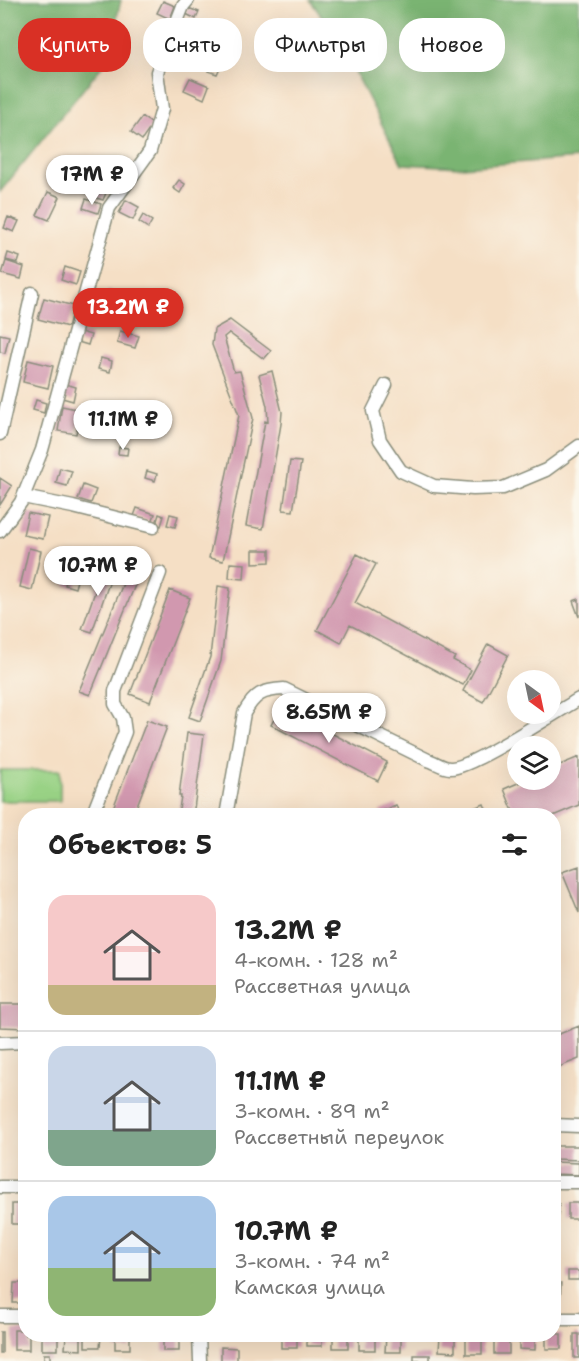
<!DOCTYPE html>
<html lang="ru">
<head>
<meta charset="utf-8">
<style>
	:root { --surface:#fff; --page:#f6f6f6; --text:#222; --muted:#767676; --line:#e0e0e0; --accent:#d93025 }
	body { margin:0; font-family:"Shantell Sans",sans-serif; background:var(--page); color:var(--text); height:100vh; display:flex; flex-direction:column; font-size:22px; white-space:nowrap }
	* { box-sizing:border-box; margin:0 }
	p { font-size:20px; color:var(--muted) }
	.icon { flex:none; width:33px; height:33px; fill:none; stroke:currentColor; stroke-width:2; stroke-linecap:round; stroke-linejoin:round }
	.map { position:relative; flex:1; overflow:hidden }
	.sheet { position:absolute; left:18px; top:808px; width:543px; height:534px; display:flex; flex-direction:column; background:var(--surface); border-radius:24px; box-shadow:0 6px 24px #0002 }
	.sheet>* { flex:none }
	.guide { position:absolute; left:18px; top:18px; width:543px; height:54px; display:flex; gap:12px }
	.needle { width:39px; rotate:147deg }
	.buttons { position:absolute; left:507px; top:670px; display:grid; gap:12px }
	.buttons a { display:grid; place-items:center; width:54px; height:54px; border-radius:50%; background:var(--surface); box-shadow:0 6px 24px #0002; font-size:30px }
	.price { position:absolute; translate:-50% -51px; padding:0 14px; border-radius:21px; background:#fff; color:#222; font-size:20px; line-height:39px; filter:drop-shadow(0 2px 3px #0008) }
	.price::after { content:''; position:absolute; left:50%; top:36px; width:18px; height:14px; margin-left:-9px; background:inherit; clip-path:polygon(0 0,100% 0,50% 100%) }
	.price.current { background:var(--accent); color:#fff }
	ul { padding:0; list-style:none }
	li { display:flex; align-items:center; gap:18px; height:150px; padding:0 30px }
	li+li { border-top:2px solid var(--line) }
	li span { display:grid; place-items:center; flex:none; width:168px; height:120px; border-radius:18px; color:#555 }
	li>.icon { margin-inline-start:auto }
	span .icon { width:72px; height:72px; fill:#fffc; stroke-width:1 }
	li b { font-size:26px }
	h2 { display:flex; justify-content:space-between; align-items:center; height:72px; padding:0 30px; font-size:26px }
	.pill { padding:0 21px; border-radius:24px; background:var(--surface); box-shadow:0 6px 24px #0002; font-size:21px; line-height:54px }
	.pill.current { background:var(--accent); color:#fff }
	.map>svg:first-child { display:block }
	.green { fill:#99d285; stroke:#5c885c; stroke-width:1.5 }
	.forest { fill:#7ab472; stroke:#4c7853; stroke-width:1.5 }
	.building { fill:#d198af }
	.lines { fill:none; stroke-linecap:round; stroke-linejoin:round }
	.minor-casing { stroke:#8a8e7c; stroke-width:15 }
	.minor { stroke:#fff; stroke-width:12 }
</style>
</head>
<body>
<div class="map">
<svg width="579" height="1361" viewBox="0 0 579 1361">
	<rect width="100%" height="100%" fill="#fbf7ec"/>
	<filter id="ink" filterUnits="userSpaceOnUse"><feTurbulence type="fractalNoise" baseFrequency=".0167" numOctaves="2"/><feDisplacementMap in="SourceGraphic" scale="12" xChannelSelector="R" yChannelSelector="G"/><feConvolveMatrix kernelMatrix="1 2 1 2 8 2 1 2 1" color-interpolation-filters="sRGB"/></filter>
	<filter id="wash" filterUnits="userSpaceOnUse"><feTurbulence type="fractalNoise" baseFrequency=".008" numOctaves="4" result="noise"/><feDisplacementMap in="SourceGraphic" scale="24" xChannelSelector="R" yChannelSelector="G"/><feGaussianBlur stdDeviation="1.35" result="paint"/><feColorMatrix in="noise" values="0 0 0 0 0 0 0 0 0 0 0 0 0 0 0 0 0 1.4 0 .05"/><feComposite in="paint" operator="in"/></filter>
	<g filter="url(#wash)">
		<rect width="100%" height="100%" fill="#f5dfc5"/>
		<!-- green -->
		<path class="green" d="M0,770h60v31h-60z"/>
		<!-- forest -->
		<path class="forest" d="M0,0h121l-14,60 -107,132z
			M310,0h269v158l-118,9 -59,-3 -61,-120z"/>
		<g id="blocks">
			<!-- building -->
			<path class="building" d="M163,1l12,5 -5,13 -13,-6z
				M188,8l11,4 -3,7 -10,-5z
				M222,32l13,4 -4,11 -12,-5z
				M149,44l12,5 -2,5 -12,-4z
				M217,51l9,4 -9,19 -9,-3z
				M190,78l19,8 -5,13 -20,-9z
				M142,117l11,7 -11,16 -11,-8z
				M80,160l13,6 -4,9 -13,-6z
				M101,171l18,7 -6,12 -17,-7z
				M179,180l6,4 -5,9 -7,-5z
				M92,188l14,5 -3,7 -13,-4z
				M48,192l12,5 -11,23 -12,-5z
				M86,199l15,5 -3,9 -15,-5z
				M126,200l13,7 -6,13 -14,-7z
				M143,215l9,6 -4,7 -9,-6z
				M8,217l11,4 -5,11 -10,-4z
				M8,253l12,4 -2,6 -12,-3z
				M6,261l18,6 -3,12 -19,-5z
				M65,267l15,5 -4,13 -15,-5z
				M108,291l20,5 -4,14 -19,-4z
				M44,298l30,8 -6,21 -30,-8z
				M87,307l17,4 -3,13 -17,-4z
				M230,320l41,31 -7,8 -35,-26 -5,4 10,35 6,-1 13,47 -30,143 -14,-3 30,-143 -27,-70 2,-16z
				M120,331l19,5 -4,12 -18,-5z
				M80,332l11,3 -3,10 -10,-3z
				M0,334l9,2 -4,17 -5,-1z
				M101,358l11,3 -2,11 -12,-3z
				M28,360l25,6 -5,22 -25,-6z
				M272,371l10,41 -1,12 -18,105 -17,-3 19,-105 3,1 -1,-16 -8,-31z
				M65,384l11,3 -3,14 -11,-3z
				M36,400l10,3 -2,10 -11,-3z
				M62,406l19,4 -5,24 -18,-3z
				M94,410l7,1 -1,9 -7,-1z
				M119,447l9,1 -1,7 -9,-1z
				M290,461l11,1 -8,49 -10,-1z
				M60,468l12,3 -5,15 -11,-3z
				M147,471l10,3 -2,7 -10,-3z
				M0,478l12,8 -12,19z
				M83,485l13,5 -5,13 -13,-4z
				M137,508l18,6 -3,8 -18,-6z
				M28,513l20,4 -5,22 -20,-4z
				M159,514l5,2 -3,10 -5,-2z
				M170,514l8,2 -3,11 -8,-2z
				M29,548l12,3 -9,39 -12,-3z
				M253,550h17v12l-17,1z
				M357,554l19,10 -21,39 100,54 -2,3 18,10 -8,15 -113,-60 -9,18 -24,-13z
				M72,556l11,2 -8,30 -10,-3z
				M105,563l10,3 -23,66 -10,-3z
				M230,563l15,1 -1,15 -15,-1z
				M127,574l11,4 -48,117 -11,-4z
				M218,586l12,2 -9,73 -21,60 -11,-4 21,-60z
				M170,590l20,8 -40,104 -20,-8z
				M579,599v18l-6,-16z
				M488,644l20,11 -25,47 -20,-11z
				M281,707l106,55 -9,19 -107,-56z
				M147,720l20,7 -34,89h-23z
				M187,733l17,2 -11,81h-15l3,-20h-2z
				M579,757v48l-26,11h-38l-11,-27 21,-9h25v-11z
				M484,804l5,12h-36z
				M396,805l4,11h-18l-2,-5z
				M579,866v47l-17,-41z
				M0,1004h26v24l-26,-1z
				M579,1026v33l-25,10v-33z
				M554,1146h25v14l-25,-1z
				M554,1162l25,1v12l-25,-1z
				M568,1203h11v16h-11z
				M12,1204h14v20h-14z
				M554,1204h5l-1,18h-4z
				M568,1271h11v9h-11z
				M14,1283h12v20h-13z
				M554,1283h7l-1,20h-6z
				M14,1330h12v5h3v15h-15z
				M0,1332h2v21h-2z
				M554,1334h7v15h-15v-14z
				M574,1334h5v24h-5z
				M42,1335h16v15h-16z
				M66,1335h15v15l-16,-1z
				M85,1335h16l-1,12h-15z
				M115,1335h15v14h-15z
				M163,1335h16v16h-16z
				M281,1335h16v13h-16z
				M307,1335h15v11h-15z
				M333,1335h15v13h-15z
				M359,1335h16v15h-16z
				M386,1335h15v17h-16z
				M440,1335h15v17l-16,-1z
				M466,1335l16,1v18h-16z
				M494,1335h15v19h-15z
				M519,1335h16v15l-16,-1z
				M221,1347l16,1v13h-16z
				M44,1354h6v7h-6z
				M414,1355h16v6h-16z"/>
		</g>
	</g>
	<g filter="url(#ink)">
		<use href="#blocks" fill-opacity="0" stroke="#8a8e7c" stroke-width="1.5"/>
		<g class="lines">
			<!-- minor casing -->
			<g class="minor-casing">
				<path id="minor" d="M386,385l-13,26 7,29 21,31 33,15 39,3 30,-1 43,-18 33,-24
					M0,434l32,-141
					M23,497l50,10 80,20
					M0,531l21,-29 21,-52 67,-242 41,-57 12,-42 -5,-37 26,-66 5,-6
					M92,816l33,-84 -2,-14 -8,-14v-13l45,-118
					M226,816l18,-103c11,-19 18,-23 40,-24l144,71c7,2 15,8 22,8 19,2 108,-57 129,-69
					M0,1043l26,-1
					M554,1125l25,1
					M554,1182h25
					M0,1187h26
					M0,1316h26
					M554,1319h25
					M199,1335l1,26"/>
			</g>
			<!-- minor -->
			<use href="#minor" class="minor"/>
		</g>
	</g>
</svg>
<div class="buttons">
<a><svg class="needle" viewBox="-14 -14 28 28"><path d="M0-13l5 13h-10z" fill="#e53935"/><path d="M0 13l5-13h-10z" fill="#767676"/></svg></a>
<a><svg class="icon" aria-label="layers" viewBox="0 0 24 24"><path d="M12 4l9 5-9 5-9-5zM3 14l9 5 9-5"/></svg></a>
</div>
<b class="price" style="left:92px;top:206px">17M ₽</b>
<b class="price current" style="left:128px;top:339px">13.2M ₽</b>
<b class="price" style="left:123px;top:451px">11.1M ₽</b>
<b class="price" style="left:98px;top:597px">10.7M ₽</b>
<b class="price" style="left:329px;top:744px">8.65M ₽</b>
<div class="guide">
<a class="pill current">Купить</a>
<a class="pill">Снять</a>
<a class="pill">Фильтры</a>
<a class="pill">Новое</a>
</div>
<section class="sheet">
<h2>Объектов: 5<svg class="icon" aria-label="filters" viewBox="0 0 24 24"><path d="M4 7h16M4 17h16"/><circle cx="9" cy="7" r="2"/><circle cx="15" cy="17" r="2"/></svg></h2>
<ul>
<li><span style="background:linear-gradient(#f6c9c9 75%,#c2b280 0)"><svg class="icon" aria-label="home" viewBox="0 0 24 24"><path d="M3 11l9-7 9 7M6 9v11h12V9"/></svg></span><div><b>13.2M ₽</b><p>4-комн. · 128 m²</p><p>Рассветная улица</p></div></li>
<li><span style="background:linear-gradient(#c9d6e8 70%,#7fa58c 0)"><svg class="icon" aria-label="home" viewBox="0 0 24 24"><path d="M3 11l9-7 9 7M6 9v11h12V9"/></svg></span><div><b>11.1M ₽</b><p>3-комн. · 89 m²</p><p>Рассветный переулок</p></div></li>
<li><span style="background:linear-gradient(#a9c7e8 60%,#8fb573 0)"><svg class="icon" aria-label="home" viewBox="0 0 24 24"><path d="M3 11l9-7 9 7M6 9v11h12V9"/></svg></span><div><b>10.7M ₽</b><p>3-комн. · 74 m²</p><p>Камская улица</p></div></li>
</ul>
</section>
</div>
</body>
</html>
